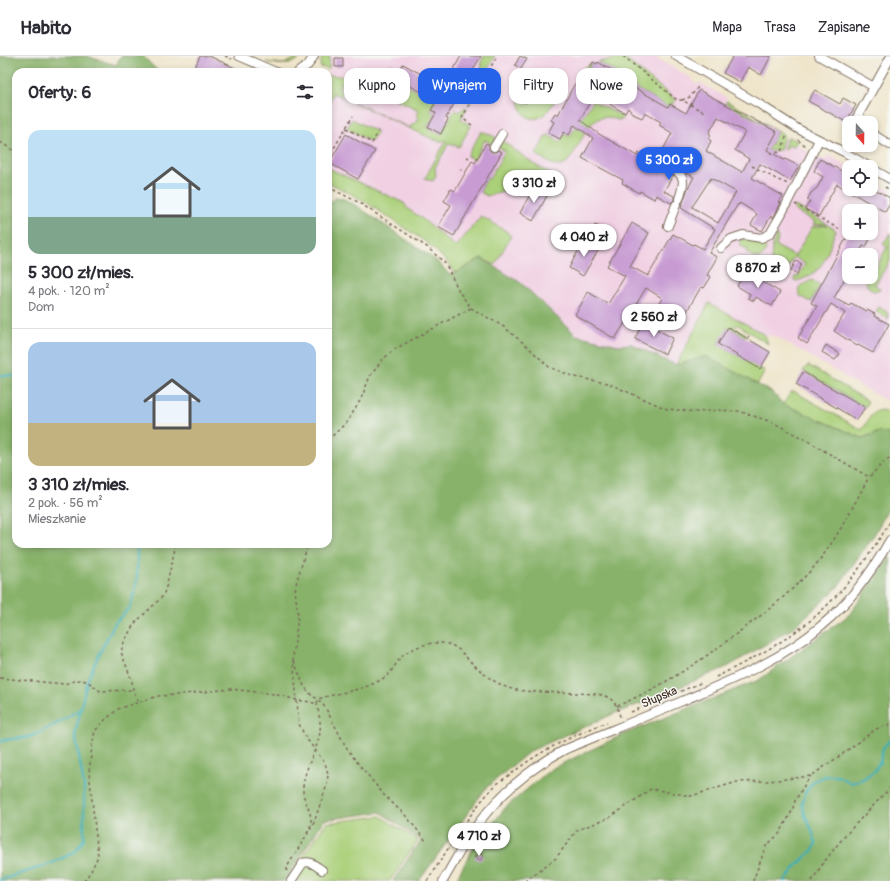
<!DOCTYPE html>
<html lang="pl">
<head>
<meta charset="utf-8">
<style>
	:root { --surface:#fff; --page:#f7f7f7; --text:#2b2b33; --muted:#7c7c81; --line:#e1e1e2; --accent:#2563eb }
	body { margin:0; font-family:Pangolin,sans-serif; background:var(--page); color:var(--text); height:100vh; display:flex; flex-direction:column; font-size:15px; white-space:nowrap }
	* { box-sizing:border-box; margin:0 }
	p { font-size:13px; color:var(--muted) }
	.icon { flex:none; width:22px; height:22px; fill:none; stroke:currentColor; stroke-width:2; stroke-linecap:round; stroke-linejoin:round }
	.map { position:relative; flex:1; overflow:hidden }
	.side { position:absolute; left:12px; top:12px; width:320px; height:480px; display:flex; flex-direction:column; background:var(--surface); border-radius:12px; box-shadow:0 2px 6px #0003 }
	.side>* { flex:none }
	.banner { position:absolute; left:344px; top:12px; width:380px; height:36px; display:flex; gap:8px }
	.needle { width:26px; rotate:160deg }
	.controls { position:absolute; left:842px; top:60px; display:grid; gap:8px }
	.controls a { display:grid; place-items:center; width:36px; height:36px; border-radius:8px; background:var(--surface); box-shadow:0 2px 6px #0003; font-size:20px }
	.price { position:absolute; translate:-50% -34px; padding:0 9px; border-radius:14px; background:#fff; color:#222; font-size:13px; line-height:26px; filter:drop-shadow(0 1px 2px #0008) }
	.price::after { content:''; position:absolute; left:50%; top:24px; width:12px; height:9px; margin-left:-6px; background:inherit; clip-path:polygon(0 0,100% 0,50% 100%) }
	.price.active { background:var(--accent); color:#fff }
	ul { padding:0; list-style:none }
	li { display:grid; align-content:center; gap:8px; height:212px; padding:0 16px }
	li+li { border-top:1px solid var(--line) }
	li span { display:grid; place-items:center; height:124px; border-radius:12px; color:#555 }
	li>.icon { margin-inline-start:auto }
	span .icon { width:72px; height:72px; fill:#fffc; stroke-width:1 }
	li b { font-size:17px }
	h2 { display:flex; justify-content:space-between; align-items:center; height:48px; padding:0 16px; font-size:17px }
	.tag { padding:0 14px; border-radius:12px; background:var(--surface); box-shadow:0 2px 6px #0003; font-size:14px; line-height:36px }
	.tag.active { background:var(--accent); color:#fff }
	header { display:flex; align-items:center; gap:24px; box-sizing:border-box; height:56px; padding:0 20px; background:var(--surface); border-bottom:1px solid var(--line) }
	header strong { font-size:19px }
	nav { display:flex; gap:22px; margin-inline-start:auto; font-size:14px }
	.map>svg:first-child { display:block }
	.built { fill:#f1d0e3; fill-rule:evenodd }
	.green { fill:#abd07a; stroke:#737d4c }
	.forest { fill:#88b26a; stroke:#626e44 }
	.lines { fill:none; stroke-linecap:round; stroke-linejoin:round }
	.stream { stroke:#3caeb4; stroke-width:2.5 }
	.building { fill:#c89cd3; fill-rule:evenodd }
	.minor-casing { stroke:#7a6b5b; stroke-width:10 }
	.path { stroke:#7a6b5b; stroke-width:1.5; stroke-dasharray:3 3; stroke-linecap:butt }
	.minor { stroke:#fff; stroke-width:8 }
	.labels { text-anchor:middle; stroke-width:3; stroke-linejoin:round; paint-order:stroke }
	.street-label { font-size:12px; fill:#3b2a1e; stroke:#f6f6f2 }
</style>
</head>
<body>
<header>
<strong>Habito</strong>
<nav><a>Mapa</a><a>Trasa</a><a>Zapisane</a></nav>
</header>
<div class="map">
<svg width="890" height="825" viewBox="0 0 890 825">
	<rect width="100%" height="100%" fill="#f6f6f2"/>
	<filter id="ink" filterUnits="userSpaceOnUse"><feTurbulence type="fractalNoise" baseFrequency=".025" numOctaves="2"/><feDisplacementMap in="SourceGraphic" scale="8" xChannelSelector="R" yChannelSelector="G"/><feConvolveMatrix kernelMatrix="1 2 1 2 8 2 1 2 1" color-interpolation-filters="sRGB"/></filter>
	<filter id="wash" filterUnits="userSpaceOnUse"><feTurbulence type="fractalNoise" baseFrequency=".012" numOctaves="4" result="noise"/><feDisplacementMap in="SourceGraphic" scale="16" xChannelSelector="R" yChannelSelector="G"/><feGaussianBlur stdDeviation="0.9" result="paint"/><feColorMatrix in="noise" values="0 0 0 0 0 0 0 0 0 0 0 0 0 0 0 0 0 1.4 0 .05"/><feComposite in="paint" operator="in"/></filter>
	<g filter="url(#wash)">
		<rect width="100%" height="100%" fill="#efe5cb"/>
		<!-- built -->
		<path class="built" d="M330,0h323l40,23 -1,2 6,4 1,-3 28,16 -1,3 55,31 -2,3 46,26 4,-6 20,12v22h22v-10l19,11v213l-115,-67 -10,-1 -56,-32 -49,93 -175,-90 -81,-103 -76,-35v-65l5,-10 -5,-4v-15zM849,155h22v22h-22zM849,199h22v22h-22z"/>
		<!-- green -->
		<path class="green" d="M296,0h6c-10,11 -23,9 -36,6l18,2 11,-5z
			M322,0h8l-1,13 -9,-2z
			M484,0h11l-26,48 -1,-7 14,-27 -1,-8z
			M623,1l53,43 -3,4 -3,-1 -2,4 -44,-26 1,-4 -27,-15z
			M592,7l-9,16 -3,-2 -2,2 -2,-2 5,-7z
			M391,8l8,6 -1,1 -1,-1 -2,5 1,1 -3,5 4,2 -1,2 6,1 1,-2 33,16 -6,11 5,3 -8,13 14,7 14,-25 4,3 6,-5 2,1 -6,11 10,7 -12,21 -10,-4 -14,25 1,8 -3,5 -8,-3 17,-30 5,-7h-7l-5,-1 -102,-47 -3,7 -2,-5v-20l42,4 4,4 -1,6 -24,-11 -3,4h-4l-3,6 3,3 -2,5 70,32 2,-4 4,-1 3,-5 -2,-3 2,-5 -32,-15z
			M555,21l8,2 1,4c-6,11 -18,41 -34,35 -7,-2 -10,-11 -11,-18l7,4 6,-10 -3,-2 2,-4 -4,-2 -3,4 -1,-1c7,-11 21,-11 32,-12z
			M593,45l30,16 -2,3c-7,0 -13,-5 -21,-2 -17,5 -27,51 -42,48 -7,-1 -16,-8 -22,-12l10,-18 2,-1 12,7 5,-8 3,2 3,-1z
			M727,45l56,33 1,3 -4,13 -9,1 -3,-1 10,-19 -53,-28z
			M352,63l25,13 -6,10 -24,-14z
			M481,76h3l11,5 1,2 -3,6 -8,-5 -11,20 -7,-4z
			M788,81l9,4 -3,5 -5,-1 -4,5 -2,-1z
			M500,86h4l33,24 14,8 -2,2 -62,20 -7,-4 7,-14 2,1 16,-28 -8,-5z
			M328,112l76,35 4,6 12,8 36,30 25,-31 25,15 5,5 -16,29 -14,-7 -23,14h-4l-5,-9 -23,-21 -65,-43 -33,-17z
			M795,150l32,18 -14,1 2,-3 -21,-12z
			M828,169l8,5c-7,17 -10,38 -29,47 -4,2 -8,4 -12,4l-1,-2 1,-3 3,1 7,-13 -11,-7 -8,13 3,2 -4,3c-3,-2 -8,-4 -11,-7 -6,-6 -1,-27 2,-34l2,4 -2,8 19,10 17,-29z
			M890,177v28l-15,24 5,4v1l-7,1 -6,-5 -2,-9h6l16,-30 -4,-3z
			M740,183h5l19,6c3,4 2,9 -3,12l-6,1 -9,-6 2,-2 -8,-5z
			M812,224l8,5 -9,17 -11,-6 -2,-6 2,-4z
			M709,247l56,32 3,9 -30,-19 -4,1v1l12,7 -1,3 -17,-10 -10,17 47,27 -7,13 -47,-15 -35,-4z
			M878,251l9,5 1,7 -12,-7z
			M808,309l60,36 -3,6 -62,-36z
			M791,336h4l67,38c8,-12 12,-26 28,-17v21l-11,-2 -17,6 -79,-34z
			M380,760l38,24 -28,41h-99l-3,-3 38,-55z"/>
		<!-- forest -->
		<path class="forest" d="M0,0h86l30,9 5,-9h22l16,16h-143v472h312v-342h2l5,-4 9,1 13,7 80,55 12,13 9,-2 23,-14 40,25 55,52 42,10 13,-1 45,21 30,-9 67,37 10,11 79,34 17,-6 11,2v72l-16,29 -38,54 -43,39 -64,38 -84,36 -32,12 -83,37 -44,37 -67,93h-26l28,-41 -41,-28 -56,8 -40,61h-284z
			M890,501v324h-435l20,-36 31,-38 45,-38 73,-35 135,-54 90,-65z"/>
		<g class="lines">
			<!-- stream -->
			<path class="stream" d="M0,319l16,1
				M0,686c10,-5 21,-2 31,-6 17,-6 34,-17 49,-27
				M0,824l50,-16 25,-12 9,-13v-54l-9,-51 12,-53 12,-27 16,-31 15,-16 7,-26v-37
				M785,825l13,-17 15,-14 3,-7 -5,-15 -6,-13 -3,-12 4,-12 8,-10 11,-5h13l13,7 12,-4 11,-8 6,-9 3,-14 7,-8"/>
		</g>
		<g id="blocks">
			<!-- building -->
			<path class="building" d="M200,0h9l35,16h-37l-12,-5z
				M461,0h20l-35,62 2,1 -7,15 -13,-7 8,-14 -5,-3 6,-10 -42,-22 8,-14 41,23z
				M520,0l7,3 -6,10 -6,-4z
				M733,0h38l-10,19 -13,-8 -8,15 -17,-9z
				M335,2h8v9h-8z
				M593,6l4,2 1,-2 27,16 -2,3 45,26 2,-3 16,9 13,-23 78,42 -10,18 17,10 1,-1 14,7 -9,15 -30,-17 -8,14 31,18 -4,6 2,1 -8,15 -2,-2 -9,15 -11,-6 6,-11 -17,-11 -1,2 -1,-1 -29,49 8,4 -10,18 4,2 -7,11 -3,-1 -21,36 -24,-14 6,-11 -16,-10 -31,51 -40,-24 13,-23 20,12 17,-28 -18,-10 25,-43 17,10 -19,33 18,10 25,-42 20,11 1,-1 9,5 12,-20 -34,-21 7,-20 6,-11 -9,-5 -16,-13 -6,-1 -2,5 1,4 11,8 -9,16 10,5v4l-3,3 -15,-8 -2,4 -14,-8 -1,2 -17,-10 1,-3 -41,-22 11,-20 -19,-13 -5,10 -5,-3 -4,7 -12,-6 6,-11 -3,-2 4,-7 3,2 16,-30 6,-7 3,2zM596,35l16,8 -2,5 6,4 9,5 3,-5 5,6 9,4 3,-5 16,9 -2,3 13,8 -16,30 -17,-10 -2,3 -38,-22 -19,-14zM718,61l27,15 -10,18 14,9 -7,13 -36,-21 5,-10 -2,-2 2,-4 -2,-2zM711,122l25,14 -18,31 -26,-16z
				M815,34l25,14 3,-6 13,7 -10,17 -38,-21z
				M525,35l6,3 -5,9 -6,-3z
				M346,78l29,17 -17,28 -29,-16z
				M486,87l3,2v4l2,3h5l2,-2 4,2 -48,84 -16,-9 13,-22 -7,-4 7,-12 4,2 17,-30 3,2z
				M820,103l29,16v14h25l16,9v6l-5,8 -48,-28 -18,32 -14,-7 5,-8 -3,-1 4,-7 6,-5 6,-11 -9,-6z
				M534,131l14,7 -15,27 -13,-8z
				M595,169l13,6 -2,6 -13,-5z
				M849,177h24l-7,14 -3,-1 -5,9h-9v16l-15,27 15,8 2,-3 15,8 1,-1 8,4 -1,2 15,8 -16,29 -15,-8 -1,1 -23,-15 11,-18 -14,-9 -24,40 -9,-6 19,-32 -6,-3z
				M584,184l15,9 -16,27 -14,-8z
				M796,205l6,3 -5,10 -6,-4z
				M745,216l35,20 -8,14 -16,-9 -2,4 -6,-3 2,-4 -13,-8z
				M643,266l30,16 -8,16 -30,-15z
				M728,271l42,25 -10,17 -42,-25z
				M826,289l14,9 -5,6 -13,-8z
				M803,316l62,35 -8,13 -61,-36z
				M481,797l2,3 -2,4h-3l-4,-3z"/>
		</g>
	</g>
	<g filter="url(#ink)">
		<use href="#blocks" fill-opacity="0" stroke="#7a6b5b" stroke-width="1"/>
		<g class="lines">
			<!-- minor casing -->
			<g class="minor-casing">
				<path id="minor" d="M239,0l37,16
					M676,0l83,48 39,25 46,23 26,15
					M819,0l55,31
					M298,16l10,-7 6,-9
					M854,67l36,-65
					M871,77l19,12
					M494,91l8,-13
					M666,107c19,14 20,14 13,36
					M871,112l19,11
					M668,170l8,-21
					M721,192l10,-9 12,-4 18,3 9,-4 12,-21 37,-73
					M291,825l12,-18c7,-3 13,3 19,7
					M443,825c12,-20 23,-42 37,-60 24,-31 52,-54 86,-72 41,-17 81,-33 121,-50 47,-20 96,-40 135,-74 27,-22 51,-55 68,-85"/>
			</g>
			<!-- path -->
			<path class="path" d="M225,0l7,3
				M623,0l54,44h5l22,12
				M682,44l8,-3 8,-10
				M472,69l-10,-7 35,-62
				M346,72l26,15 7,-13
				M798,84l8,6
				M0,86l16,10
				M770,97l11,-1 6,-18
				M467,101l2,1
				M328,102l25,-42
				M752,110l26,14 10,4
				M460,113l2,1
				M328,131l30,15 69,45 18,16 15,30 11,15 33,19 23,19 22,21 26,10 32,6 60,26 30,3 20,-2 21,1 34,11 34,18 63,37 17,-17 4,-2
				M885,131l5,3
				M449,135h1
				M795,148l44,25
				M748,281l1,-1
				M328,384l20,-19 13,-22 9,-23 13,-17 12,-10 76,-41
				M294,605l10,25 8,10 6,3 7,8 20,38 8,12 31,38 22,21 21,26
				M716,621c28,-14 56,-28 82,-47 39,-28 67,-67 92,-108
				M0,622l64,6 13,-4 10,1 13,10 33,-1
				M138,645l-5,-11 -1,-9 -11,-29 3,-10 10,-18 29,-28 4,-12 9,-40
				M617,650c47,-20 87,-47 127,-78 25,-18 48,-37 69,-60 23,-27 39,-60 56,-91
				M631,656l72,-30
				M307,777c2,-3 4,-7 4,-11 1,-10 -7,-20 -8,-30 -1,-22 14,-39 17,-60 1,-9 -1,-18 -3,-28
				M287,815v-4l26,-42 14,-40 1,-11 -3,-11 -19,-25 -7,-14 -5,-55 -1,-12 5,-41 -3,-26 2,-10 11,-36
				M84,825l7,-10 7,-15 -9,-84 3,-26 3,-15 10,-11 13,-11 40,-13 17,-1 55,-6 44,5 23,6 13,2 7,2 1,-5c21,-7 45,-8 64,-20 8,-4 11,-11 16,-18 9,-12 28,-19 43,-18 17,1 21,11 32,21 13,12 26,23 44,26 20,3 40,2 60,3 9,1 20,0 28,3 10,4 13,11 15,21
				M427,825c20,-29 41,-67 65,-92 5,-6 13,-11 19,-15 31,-25 60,-37 96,-52
				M525,825l31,-23 21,-28 32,-12 42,-29 40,7 46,-14 32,-1 42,-5 30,-21 35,-26 14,-5
				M753,825l13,-35 14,-13 12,-22 3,-10 10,-17 6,-8
				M812,825c20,-35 50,-63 78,-93"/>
			<!-- minor -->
			<use href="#minor" class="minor"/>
		</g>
	</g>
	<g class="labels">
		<!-- street labels -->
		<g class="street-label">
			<text transform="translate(659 641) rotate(-23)" y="4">Słupska</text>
		</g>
	</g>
</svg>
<div class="controls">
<a><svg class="needle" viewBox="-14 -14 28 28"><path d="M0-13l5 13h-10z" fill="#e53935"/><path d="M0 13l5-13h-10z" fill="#7c7c81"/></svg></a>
<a><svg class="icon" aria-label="locate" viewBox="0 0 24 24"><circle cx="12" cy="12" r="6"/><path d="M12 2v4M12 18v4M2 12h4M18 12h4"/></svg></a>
<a>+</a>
<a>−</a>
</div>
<b class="price active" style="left:669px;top:125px">5 300 zł</b>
<b class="price" style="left:534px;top:148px">3 310 zł</b>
<b class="price" style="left:584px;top:202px">4 040 zł</b>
<b class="price" style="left:758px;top:233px">8 870 zł</b>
<b class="price" style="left:654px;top:282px">2 560 zł</b>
<b class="price" style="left:479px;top:801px">4 710 zł</b>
<div class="banner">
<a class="tag">Kupno</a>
<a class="tag active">Wynajem</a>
<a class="tag">Filtry</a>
<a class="tag">Nowe</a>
</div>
<section class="side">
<h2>Oferty: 6<svg class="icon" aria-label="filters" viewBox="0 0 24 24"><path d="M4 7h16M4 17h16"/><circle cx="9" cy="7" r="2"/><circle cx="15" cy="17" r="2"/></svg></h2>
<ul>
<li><span style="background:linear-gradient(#bfe0f5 70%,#7fa58c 0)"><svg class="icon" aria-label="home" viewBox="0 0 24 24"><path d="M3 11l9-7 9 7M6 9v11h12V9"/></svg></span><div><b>5 300 zł/mies.</b><p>4 pok. · 120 m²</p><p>Dom</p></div></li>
<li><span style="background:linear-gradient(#a9c7e8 65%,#c2b280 0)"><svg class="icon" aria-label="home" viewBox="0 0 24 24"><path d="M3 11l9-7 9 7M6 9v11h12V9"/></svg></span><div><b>3 310 zł/mies.</b><p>2 pok. · 56 m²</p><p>Mieszkanie</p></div></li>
</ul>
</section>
</div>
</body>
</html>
